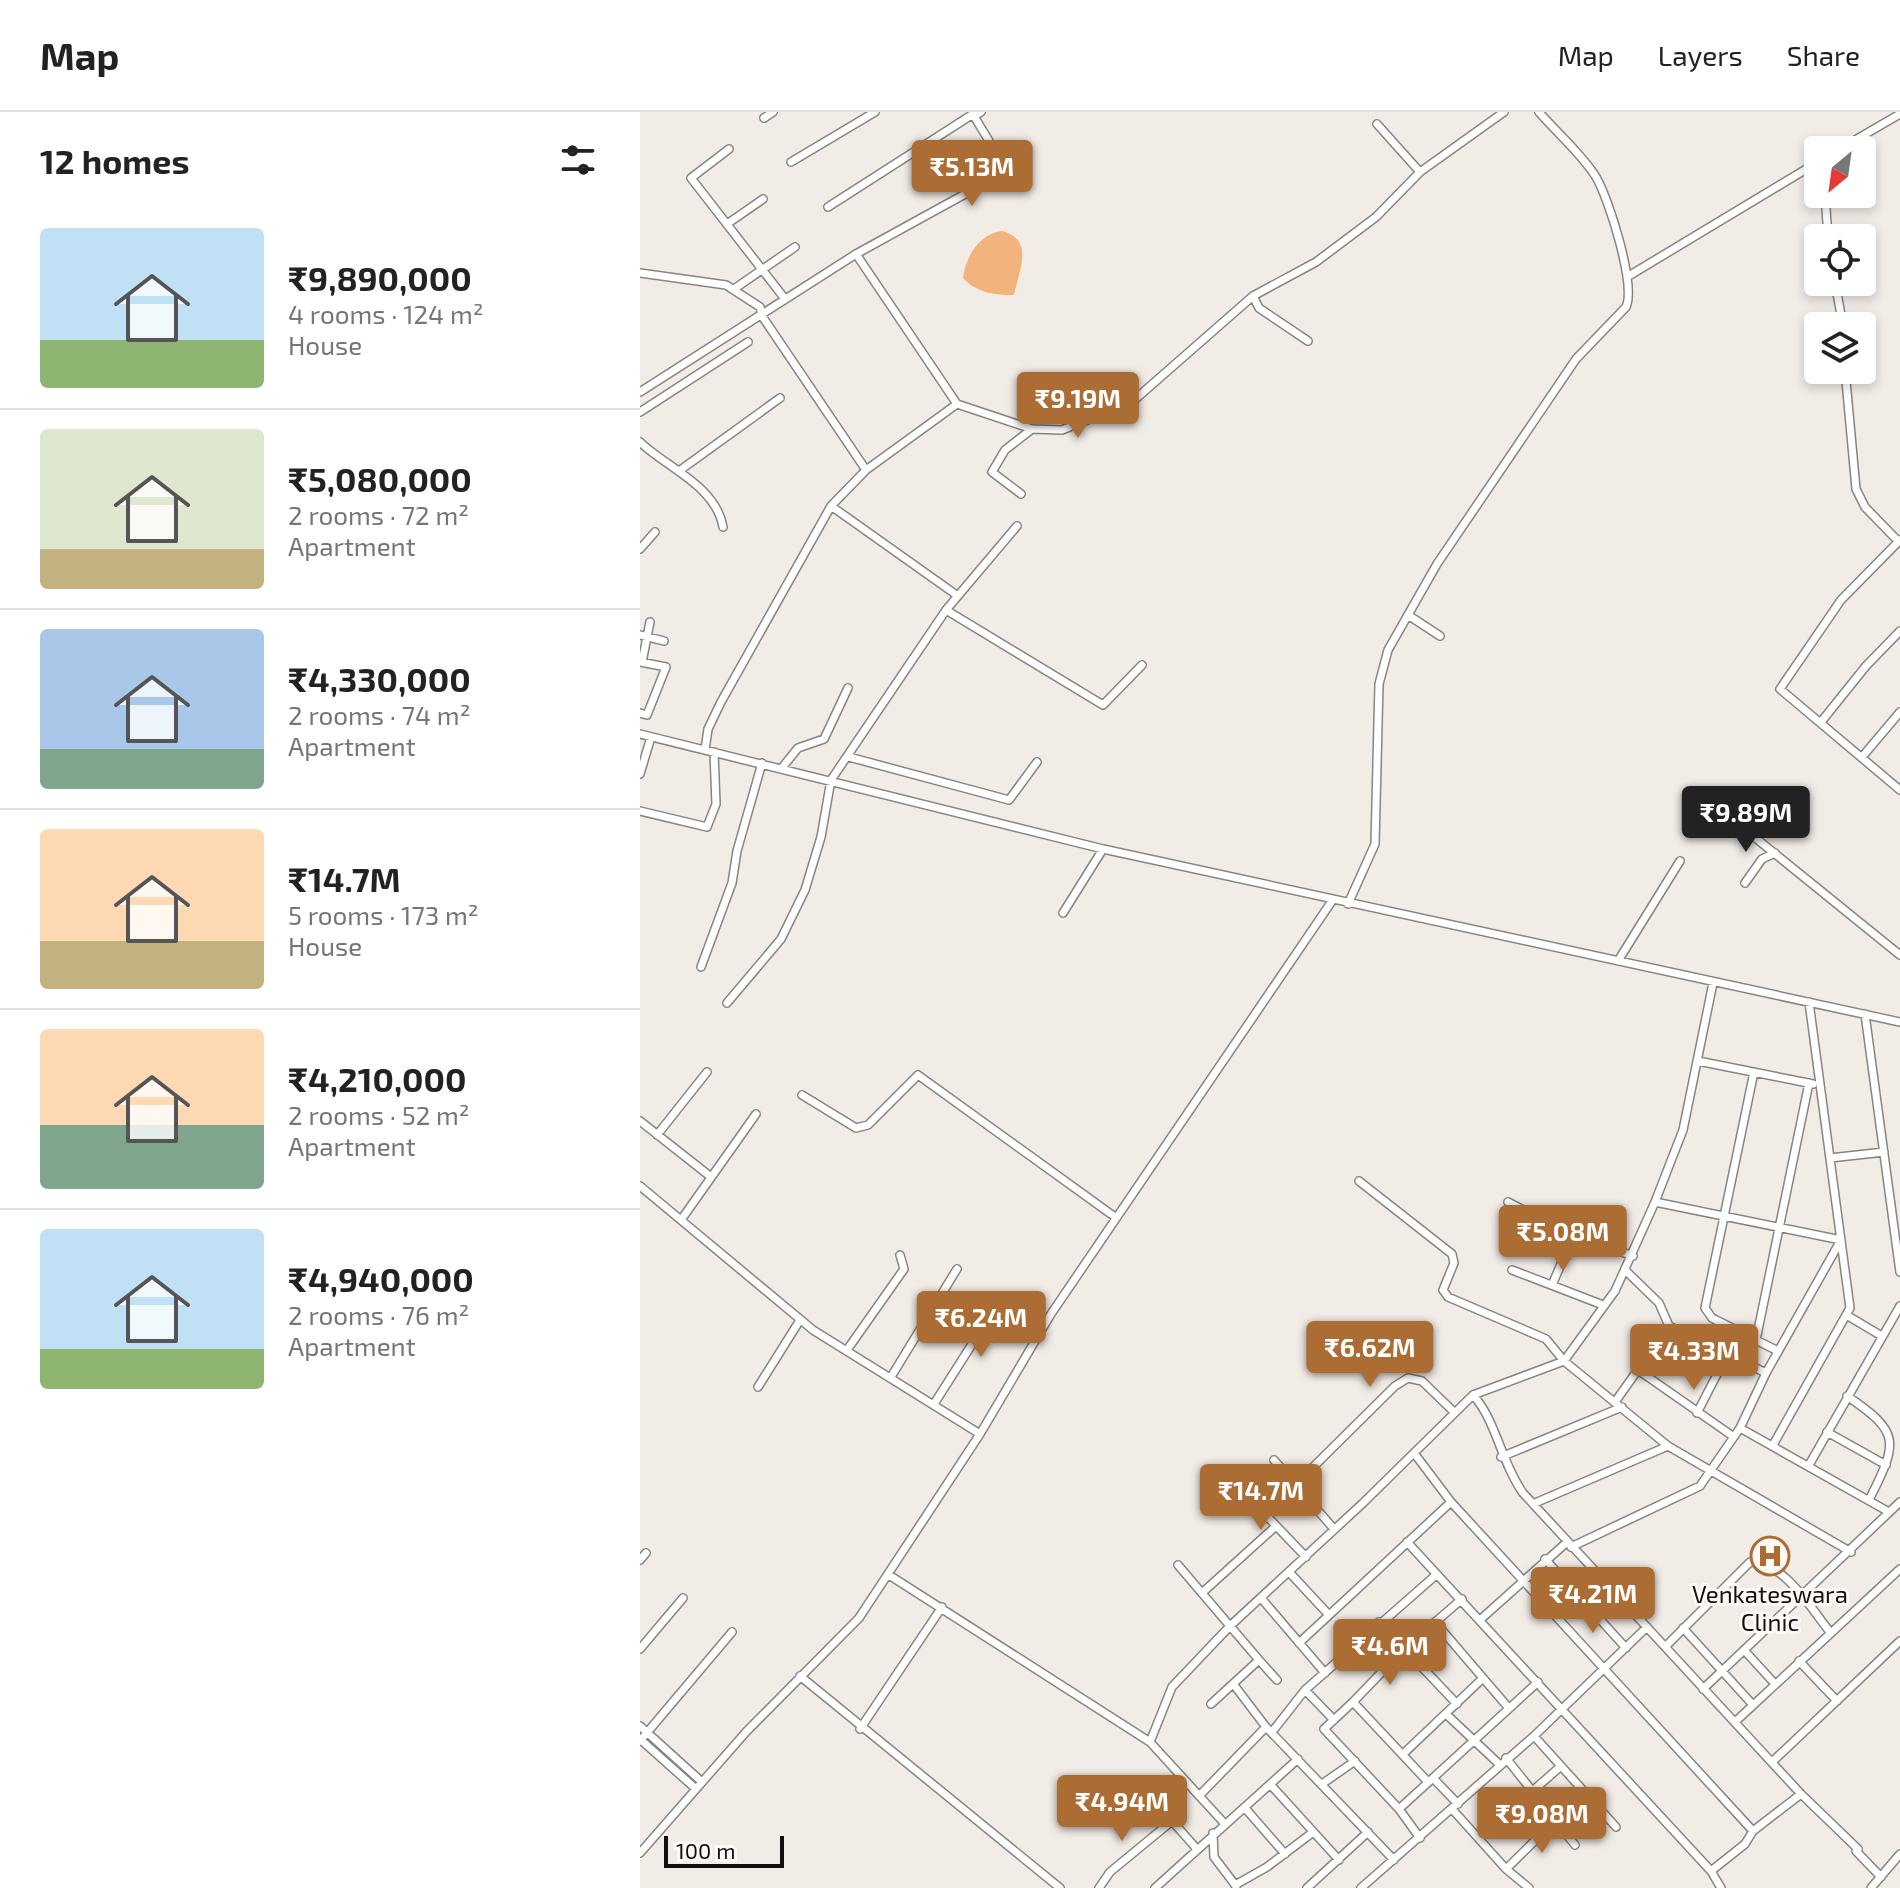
<!DOCTYPE html>
<html lang="en">
<head>
<meta charset="utf-8">
<style>
	:root { --surface:#fff; --page:#f6f6f6; --text:#222; --muted:#767676; --line:#e0e0e0; --accent:#ab6d33 }
	body { margin:0; font-family:"Exo 2",sans-serif; background:var(--page); color:var(--text); height:100vh; display:flex; flex-direction:column; font-size:30px; white-space:nowrap }
	* { box-sizing:border-box; margin:0 }
	p { font-size:26px; color:var(--muted) }
	.icon { flex:none; width:44px; height:44px; fill:none; stroke:currentColor; stroke-width:2; stroke-linecap:round; stroke-linejoin:round }
	.map { position:relative; flex:1; overflow:hidden }
	.drawer { display:flex; flex-direction:column; background:var(--surface); width:640px }
	.drawer>* { flex:none }
	.needle { width:52px; rotate:209deg }
	.controls { position:absolute; left:1164px; top:24px; display:grid; gap:16px }
	.controls a { display:grid; place-items:center; width:72px; height:72px; border-radius:8px; background:var(--surface); box-shadow:0 4px 12px #0003; font-size:40px }
	.scale { position:absolute; left:24px; bottom:20px; width:120px; box-sizing:border-box; padding-left:8px; border:4px solid #120f0e; border-top:0; font-size:22px; line-height:28px; white-space:nowrap; color:#120f0e; -webkit-text-stroke:6px #fff9f5; paint-order:stroke }
	.price { position:absolute; translate:-50% -68px; padding:0 18px; border-radius:8px; background:var(--accent); color:#fff; font-size:26px; line-height:52px; filter:drop-shadow(0 2px 4px #0008) }
	.price::after { content:''; position:absolute; left:50%; top:48px; width:24px; height:18px; margin-left:-12px; background:inherit; clip-path:polygon(0 0,100% 0,50% 100%) }
	.price.current { background:#222; color:#fff }
	ul { padding:0; list-style:none }
	li { display:flex; align-items:center; gap:24px; height:200px; padding:0 40px }
	li+li { border-top:2px solid var(--line) }
	li span { display:grid; place-items:center; flex:none; width:224px; height:160px; border-radius:8px; color:#555 }
	li>.icon { margin-inline-start:auto }
	span .icon { width:96px; height:96px; fill:#fffc; stroke-width:1 }
	li b { font-size:34px }
	h2 { display:flex; justify-content:space-between; align-items:center; height:96px; padding:0 40px; font-size:34px }
	header { display:flex; align-items:center; gap:48px; box-sizing:border-box; height:112px; padding:0 40px; background:var(--surface); border-bottom:2px solid var(--line) }
	header strong { font-size:38px }
	nav { display:flex; gap:44px; margin-inline-start:auto; font-size:28px }
	main { display:flex; flex:1; min-height:0 }
	.map>svg:first-child { display:block }
	.green { fill:#f2b37c }
	.lines { fill:none; stroke-linecap:round; stroke-linejoin:round }
	.street-casing { stroke:#89847f; stroke-width:10 }
	.street { stroke:#fff; stroke-width:7 }
	.labels { text-anchor:middle; stroke-width:6; stroke-linejoin:round; paint-order:stroke }
	.poi-label { font-size:24px; fill:#120f0e; stroke:#fff9f5 }
</style>
</head>
<body>
<header>
<strong>Map</strong>
<nav><a>Map</a><a>Layers</a><a>Share</a></nav>
</header>
<main>
<section class="drawer">
<h2>12 homes<svg class="icon" aria-label="filters" viewBox="0 0 24 24"><path d="M4 7h16M4 17h16"/><circle cx="9" cy="7" r="2"/><circle cx="15" cy="17" r="2"/></svg></h2>
<ul>
<li><span style="background:linear-gradient(#bfe0f5 70%,#8fb573 0)"><svg class="icon" aria-label="home" viewBox="0 0 24 24"><path d="M3 11l9-7 9 7M6 9v11h12V9"/></svg></span><div><b>₹9,890,000</b><p>4 rooms · 124 m²</p><p>House</p></div></li>
<li><span style="background:linear-gradient(#dfe7d0 75%,#c2b280 0)"><svg class="icon" aria-label="home" viewBox="0 0 24 24"><path d="M3 11l9-7 9 7M6 9v11h12V9"/></svg></span><div><b>₹5,080,000</b><p>2 rooms · 72 m²</p><p>Apartment</p></div></li>
<li><span style="background:linear-gradient(#a9c7e8 75%,#7fa58c 0)"><svg class="icon" aria-label="home" viewBox="0 0 24 24"><path d="M3 11l9-7 9 7M6 9v11h12V9"/></svg></span><div><b>₹4,330,000</b><p>2 rooms · 74 m²</p><p>Apartment</p></div></li>
<li><span style="background:linear-gradient(#ffd9b3 70%,#c2b280 0)"><svg class="icon" aria-label="home" viewBox="0 0 24 24"><path d="M3 11l9-7 9 7M6 9v11h12V9"/></svg></span><div><b>₹14.7M</b><p>5 rooms · 173 m²</p><p>House</p></div></li>
<li><span style="background:linear-gradient(#ffd9b3 60%,#7fa58c 0)"><svg class="icon" aria-label="home" viewBox="0 0 24 24"><path d="M3 11l9-7 9 7M6 9v11h12V9"/></svg></span><div><b>₹4,210,000</b><p>2 rooms · 52 m²</p><p>Apartment</p></div></li>
<li><span style="background:linear-gradient(#bfe0f5 75%,#8fb573 0)"><svg class="icon" aria-label="home" viewBox="0 0 24 24"><path d="M3 11l9-7 9 7M6 9v11h12V9"/></svg></span><div><b>₹4,940,000</b><p>2 rooms · 76 m²</p><p>Apartment</p></div></li>
</ul>
</section>
<div class="map">
<svg width="1260" height="1776" viewBox="0 0 1260 1776">
	<rect width="100%" height="100%" fill="#f2ece7"/>
	<!-- green -->
	<path class="green" d="M362,119c33,9 17,39 12,64 -20,0 -37,-2 -51,-17 3,-22 16,-44 39,-47z"/>
	<g class="lines">
		<!-- street casing -->
		<g class="street-casing">
			<path id="street" d="M124,6l9,-6
				M737,12l43,48
				M89,37l-38,29 94,121
				M1198,38l62,-36
				M151,50l84,-50
				M1185,82l3,44
				M188,95l145,-93
				M87,112l36,-25
				M216,142l151,-83 -33,-55 7,-4
				M0,161l86,12 34,22 2,9 104,154
				M987,165l191,-115
				M1195,170l8,44
				M94,177l61,-42
				M613,184l6,12 49,33
				M1205,258l11,119 9,18 33,34
				M0,280l216,-138 101,150 75,25 30,1 70,-28 121,-106 63,-34 60,-45 44,-45 84,-60
				M0,300l108,-70
				M0,330c27,26 76,44 83,85
				M39,359l101,-73
				M381,382l-29,-22 13,-22 27,-21
				M191,394l127,90
				M1260,428l-59,60 -61,89 120,101
				M0,437l15,-17
				M306,498l157,95 39,-40
				M768,503l32,21
				M0,523l24,6
				M0,550l26,5 -19,48 -7,-2
				M2,550l8,-40
				M1181,610l45,-56 34,-35
				M0,622l463,115 797,173
				M65,638l3,-21 13,-27 110,-196 35,-36 91,-66
				M209,645l160,43 28,-38
				M1222,645l38,-45
				M141,657l17,-21 26,-9 24,-51
				M0,662l11,-37
				M1076,694l184,149
				M0,699l67,16 9,-23 -2,-52
				M1105,771l17,-24 13,-6
				M708,792l27,-60 4,-160 9,-34 49,-86 139,-205 50,-52c10,-22 -17,-108 -30,-130 -14,-23 -39,-44 -57,-65
				M423,801l40,-64
				M978,849l62,-100
				M61,855l31,-84 5,-32 25,-88
				M87,891l54,-64 24,-49 16,-53 10,-57 115,-170 71,-84
				M1225,902l35,258
				M1058,949l115,23
				M1114,960l-49,236 7,10 66,33
				M162,983l54,33 12,-3 50,-50 197,142
				M0,1009l71,56
				M17,1023l50,-63
				M1190,1046l54,-6
				M719,1069l93,73 2,9 -11,27 5,7 98,42 18,22 104,85 183,106
				M0,1074l173,144 167,104
				M868,1090l55,29 70,25
				M41,1108l75,-106
				M872,1158l91,35
				M986,1159l33,32 10,23 97,47
				M912,1173l22,-51
				M1208,1204l32,19
				M1116,1228l53,-257
				M207,1238l57,-81 -4,-14
				M998,1258l96,67
				M251,1265l66,-108
				M118,1275l42,-67
				M833,1283c23,25 28,67 50,98l278,301 -48,37 -8,13 -34,27
				M1207,1284c53,36 52,45 22,104
				M975,1290l54,-76
				M294,1292l68,-107
				M1057,1301l30,-58
				M1100,1316l149,84
				M1187,1320l59,33
				M1133,1333l77,-137 -41,-306
				M774,1341l37,49 302,329
				M861,1345l121,-50
				M634,1348l60,69
				M1169,1353l91,-159
				M656,1372l99,-98 13,-8 14,3 32,31
				M598,1374l68,71
				M895,1391l133,-57
				M767,1430l304,329 10,17
				M931,1435l129,-61 40,-58 26,-55 75,-133 -186,-38
				M905,1447l81,89
				M0,1448l6,-7
				M538,1453l81,95 -48,44
				M650,1461l38,41
				M249,1463l261,167 74,81
				M563,1480l73,-66
				M621,1486l64,75
				M841,1507l85,-76
				M739,1510l78,82
				M795,1510l72,84
				M1043,1516l70,77
				M659,1531l152,-141
				M1025,1535l85,-85c34,-1 62,48 80,70
				M0,1537l43,-51
				M1104,1538l31,34
				M619,1548l18,20
				M1159,1549l38,40
				M160,1564l260,212
				M594,1573l32,42 128,133
				M1063,1577l197,-187
				M713,1590l51,-53 58,-50
				M806,1602l53,50
				M694,1608l-29,-30 131,-115
				M1095,1610l165,-153
				M0,1614l62,56
				M220,1617l82,-122
				M632,1620l33,-42
				M894,1624l82,91
				M0,1627l56,50
				M0,1629l92,-109
				M510,1630l22,-55 58,-61 133,-123 110,-108 91,-34 51,-70 40,-89 28,-72 30,-147
				M763,1642l80,-76
				M866,1646l69,87
				M1132,1650l128,-121
				M793,1666l25,26
				M630,1672l69,76
				M682,1672l33,-23
				M1161,1682l57,55
				M559,1684l67,-69
				M518,1693l38,43
				M605,1696l40,46
				M759,1697l139,-127
				M812,1697l54,60 23,19
				M573,1721l1,24 22,29
				M780,1726l-21,-29 -75,-80 29,-27 75,80
				M839,1726l82,-72
				M1216,1739l25,26
				M0,1741l106,-121 113,-114 121,-184 71,-120 281,-413
				M866,1757l50,-49
				M595,1773l32,-18 45,-34
				M459,1776l11,-16 62,-51
				M515,1776l143,-129
				M667,1776l61,-56
				M721,1776l173,-152 113,-109
				M1231,1776l29,-34"/>
		</g>
		<!-- street -->
		<use href="#street" class="street"/>
	</g>
	<!-- icons -->
	<defs>
		<g id="hospital-ring" transform="scale(2)"><circle r="9.5" fill="#fff9f5" stroke="#ab6d33" stroke-width="1.5"/><path d="M-5-5h3v3.5h4V-5h3V5h-3V1.5h-4V5h-3Z" fill="#ab6d33"/></g>
	</defs>
	<g fill-rule="evenodd">
		<use href="#hospital-ring" x="1130" y="1444"/>
	</g>
	<g class="labels">
		<!-- poi labels -->
		<g class="poi-label">
			<text x="1130" y="1491">Venkateswara<tspan x="1130" dy="28">Clinic</tspan></text>
		</g>
	</g>
</svg>
<div class="controls">
<a><svg class="needle" viewBox="-14 -14 28 28"><path d="M0-13l5 13h-10z" fill="#e53935"/><path d="M0 13l5-13h-10z" fill="#767676"/></svg></a>
<a><svg class="icon" aria-label="locate" viewBox="0 0 24 24"><circle cx="12" cy="12" r="6"/><path d="M12 2v4M12 18v4M2 12h4M18 12h4"/></svg></a>
<a><svg class="icon" aria-label="layers" viewBox="0 0 24 24"><path d="M12 4l9 5-9 5-9-5zM3 14l9 5 9-5"/></svg></a>
</div>
<div class="scale">100 m</div>
<b class="price" style="left:332px;top:96px">₹5.13M</b>
<b class="price" style="left:438px;top:328px">₹9.19M</b>
<b class="price current" style="left:1106px;top:742px">₹9.89M</b>
<b class="price" style="left:923px;top:1161px">₹5.08M</b>
<b class="price" style="left:341px;top:1247px">₹6.24M</b>
<b class="price" style="left:730px;top:1277px">₹6.62M</b>
<b class="price" style="left:1054px;top:1280px">₹4.33M</b>
<b class="price" style="left:621px;top:1420px">₹14.7M</b>
<b class="price" style="left:953px;top:1523px">₹4.21M</b>
<b class="price" style="left:750px;top:1575px">₹4.6M</b>
<b class="price" style="left:482px;top:1731px">₹4.94M</b>
<b class="price" style="left:902px;top:1743px">₹9.08M</b>
</div>
</main>
</body>
</html>
